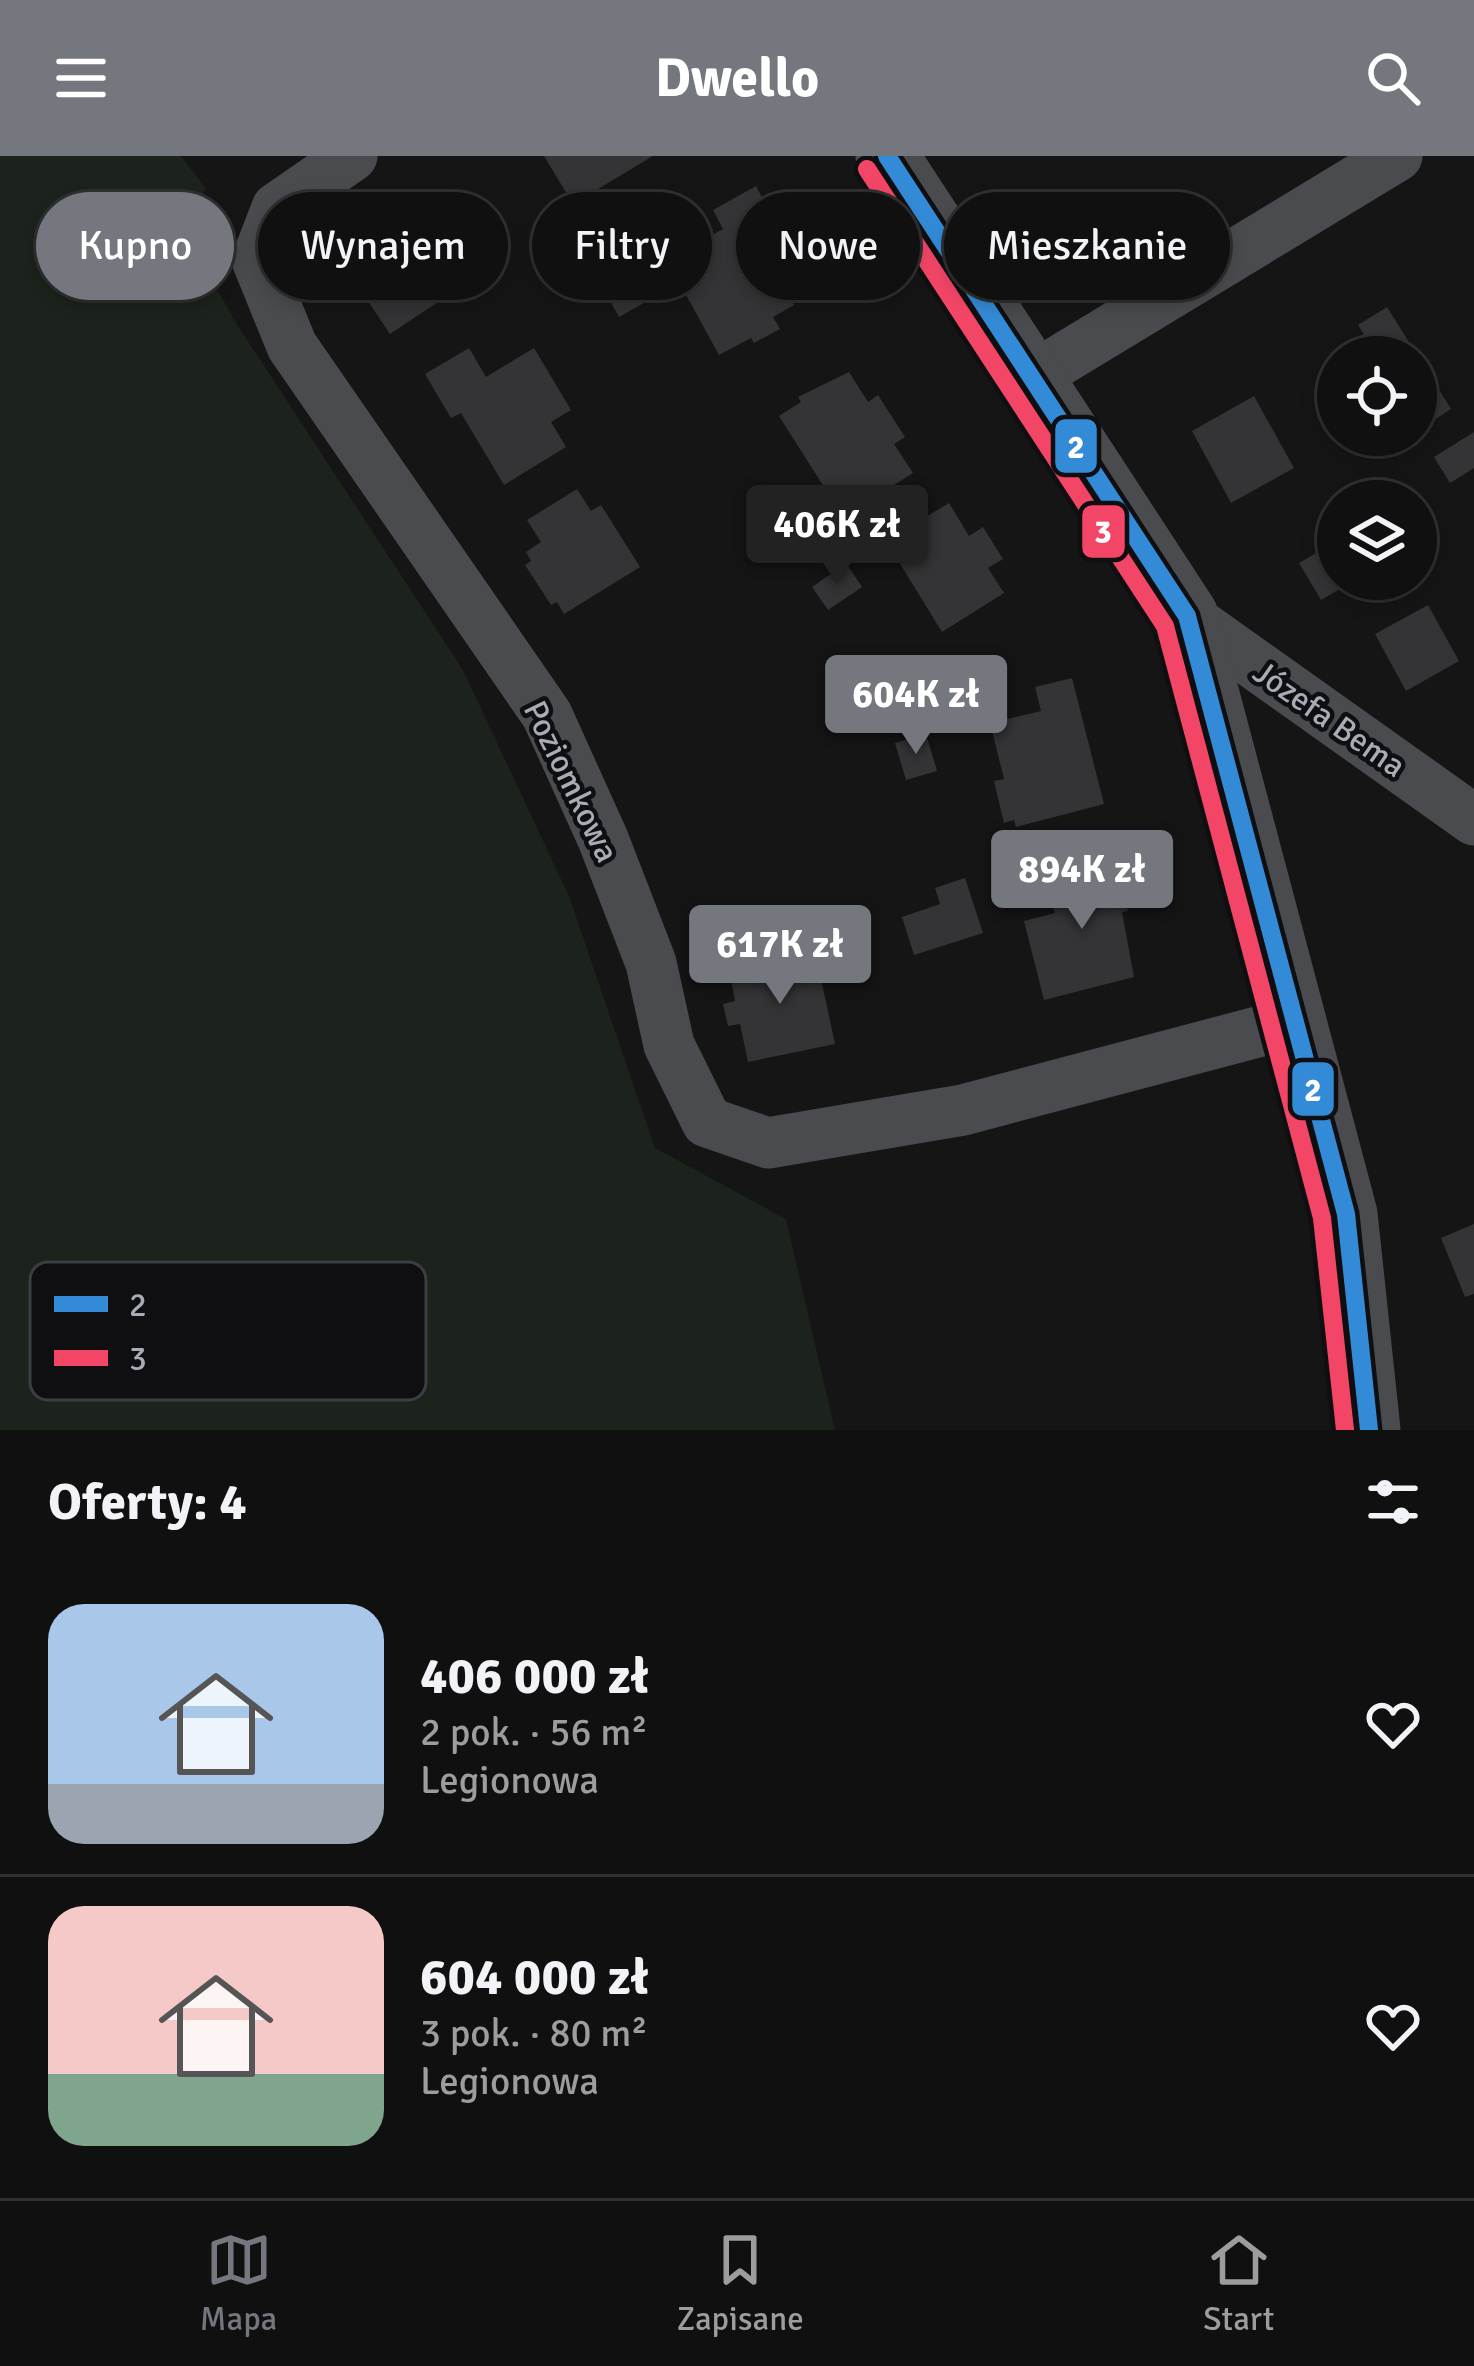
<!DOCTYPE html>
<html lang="pl">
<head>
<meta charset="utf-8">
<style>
	:root { --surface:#101010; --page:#1e1e1e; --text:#f1f3f6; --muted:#9c9d9f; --line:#303030; --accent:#74777e }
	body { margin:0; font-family:Signika,sans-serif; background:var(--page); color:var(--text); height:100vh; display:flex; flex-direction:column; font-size:45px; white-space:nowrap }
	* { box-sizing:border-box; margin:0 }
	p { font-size:39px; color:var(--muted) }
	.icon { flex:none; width:66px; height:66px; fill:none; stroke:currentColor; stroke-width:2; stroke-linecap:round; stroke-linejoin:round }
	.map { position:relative; height:1274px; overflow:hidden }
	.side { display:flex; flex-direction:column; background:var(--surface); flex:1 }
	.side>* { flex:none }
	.guide { position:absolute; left:36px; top:36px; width:1404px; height:108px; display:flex; gap:24px }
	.buttons { position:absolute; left:1317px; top:180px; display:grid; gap:24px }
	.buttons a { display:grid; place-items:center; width:120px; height:120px; border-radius:50%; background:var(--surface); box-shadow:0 6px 18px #0003,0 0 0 3px var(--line); font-size:60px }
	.price { position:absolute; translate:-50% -102px; padding:0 27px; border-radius:12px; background:var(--accent); color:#fff; font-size:39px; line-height:78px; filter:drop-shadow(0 3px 6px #0008) }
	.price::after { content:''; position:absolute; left:50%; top:72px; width:36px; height:27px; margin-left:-18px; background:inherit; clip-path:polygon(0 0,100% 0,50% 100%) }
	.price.current { background:#222; color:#fff }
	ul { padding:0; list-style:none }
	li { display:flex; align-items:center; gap:36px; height:300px; padding:0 48px }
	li+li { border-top:3px solid var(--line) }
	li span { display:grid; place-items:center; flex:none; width:336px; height:240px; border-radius:36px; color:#555 }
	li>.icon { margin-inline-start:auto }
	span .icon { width:144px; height:144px; fill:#fffc; stroke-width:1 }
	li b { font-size:51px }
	h2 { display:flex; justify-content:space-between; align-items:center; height:144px; padding:0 48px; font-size:51px }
	.pill { padding:0 42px; border-radius:54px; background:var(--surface); box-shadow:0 6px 18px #0003,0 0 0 3px var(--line); font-size:42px; line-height:108px }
	.pill.current { background:var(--accent); color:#fff }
	header { display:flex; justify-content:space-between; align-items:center; height:156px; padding:0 48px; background:var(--accent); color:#fff; font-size:54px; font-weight:700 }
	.dock { display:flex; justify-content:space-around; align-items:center; height:168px; border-top:3px solid var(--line); background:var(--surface); font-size:33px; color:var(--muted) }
	.dock a { display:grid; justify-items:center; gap:6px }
	.dock .current { color:var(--accent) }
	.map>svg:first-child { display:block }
	.green { fill:#1c221c }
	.building { fill:#343436 }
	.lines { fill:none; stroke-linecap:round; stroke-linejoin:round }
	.minor { stroke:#494b4e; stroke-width:51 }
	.tertiary { stroke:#494b4e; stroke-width:63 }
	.bus-1-casing { stroke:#0f0f11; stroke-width:27 }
	.bus-2-casing { stroke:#0f0f11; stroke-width:27 }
	.bus-1 { stroke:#338bd7; stroke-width:18 }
	.bus-2 { stroke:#f34667; stroke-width:18 }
	.labels { text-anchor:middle; stroke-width:9; stroke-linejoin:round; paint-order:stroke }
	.street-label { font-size:33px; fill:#a7acb6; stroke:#0f0f11 }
	.key { fill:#0f0f11; stroke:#3d3e43; stroke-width:3 }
	.key-label { font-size:33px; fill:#a7acb6 }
	.line-badge { stroke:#0f0f11; stroke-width:4.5 }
	.badge-label { font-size:33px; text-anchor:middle; font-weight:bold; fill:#fff }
</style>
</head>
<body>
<header><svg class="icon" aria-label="menu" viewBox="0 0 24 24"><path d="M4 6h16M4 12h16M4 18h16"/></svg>Dwello<svg class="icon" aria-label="search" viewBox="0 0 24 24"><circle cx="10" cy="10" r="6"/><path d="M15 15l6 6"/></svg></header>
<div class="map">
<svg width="1474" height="1274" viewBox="0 0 1474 1274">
	<rect width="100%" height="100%" fill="#151515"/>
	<!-- green -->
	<path class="green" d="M0,0h181l26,34 -33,22 62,111 227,347 106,226 86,252 131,71 49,211h-835z"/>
	<!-- building -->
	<path class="building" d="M544,0h109l-80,48z
		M756,30l22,41 -20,11 3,6 9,-5 21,38 -9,5 12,23 -21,12 7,12 -26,14 -3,-5 -32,17 -52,-95 56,-31 -10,-19z
		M401,71l46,69 -57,38 -46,-69z
		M641,79l15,28 -20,11 15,25 -32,18 -30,-54z
		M1095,84l21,36 -47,27 -20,-35z
		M1387,151l64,102 -29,19 -6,-11v-60h-38l-20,-32z
		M469,192l17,29 48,-29 37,62 -20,12 15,25 -62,38 -43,-72 -10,5 -26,-44z
		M849,216l19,30 10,-7 27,42 -11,7 19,29 -22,14 3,5 -26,16 -2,-5 -23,14 -64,-101 22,-14 -3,-5z
		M1254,240l40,72 -63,35 -39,-72z
		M1474,276v36l-24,15 -16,-26z
		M577,333l14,22 10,-6 39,62 -76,47 -7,-12 -6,3 -26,-40 6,-4 -5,-9 15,-10 -14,-22z
		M949,347l20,33 14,-9 20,32 -15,9 16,25 -62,39 -56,-91z
		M1338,384v39h19l-36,21 -22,-37z
		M846,407l16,24 -34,23 -16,-23z
		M1428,449l31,56 -53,30 -31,-57z
		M1072,522l32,126 -88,23 -2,-7 -10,3 -10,-42 10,-2 -14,-56 51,-12 -6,-24z
		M926,578l11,37 -31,9 -11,-37z
		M1115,702l13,53 -6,1 12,65 -90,23 -20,-79 31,-8 -10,-37z
		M965,722l18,55 -69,22 -12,-38 38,-13 -5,-16z
		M815,795l20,93 -87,18 -8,-38 -12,2 -5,-22 12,-3 -6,-31z
		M1474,1068v70l-9,3 -24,-59z"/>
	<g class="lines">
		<!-- minor -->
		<path class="minor" d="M352,0l-75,52 -20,52 35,86 255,369 56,124 48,124 18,82 38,77 61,21 195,-33 332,-88
			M1031,222l366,-222
			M1187,460l287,204"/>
		<!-- tertiary -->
		<path class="tertiary" d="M887,0l300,460 159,598 23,216"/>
		<!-- bus-1 casing -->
		<g class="bus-1-casing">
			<path id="bus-1" d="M887,0l300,460 159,598 23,216"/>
		</g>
		<!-- bus-2 casing -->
		<g class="bus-2-casing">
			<path id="bus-2" d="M867,13l298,457 157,592 23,212"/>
		</g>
		<!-- bus-1 -->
		<use href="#bus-1" class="bus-1"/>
		<!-- bus-2 -->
		<use href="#bus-2" class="bus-2"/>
	</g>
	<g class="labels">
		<!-- street labels -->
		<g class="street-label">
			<text transform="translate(1330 562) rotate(35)" y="12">Józefa Bema</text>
			<text transform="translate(572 625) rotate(64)" y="12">Poziomkowa</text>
		</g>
	</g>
	<!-- legend -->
	<rect x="30" y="1106" width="396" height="138" rx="18" class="key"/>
	<rect x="54" y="1140" width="54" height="16" fill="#338bd7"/>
	<rect x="54" y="1194" width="54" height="16" fill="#f34667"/>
	<g class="key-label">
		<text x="129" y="1160">2</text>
		<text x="129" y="1214">3</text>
	</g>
	<g class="line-badge">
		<rect x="1053" y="261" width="46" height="58" rx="12" fill="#338bd7"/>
		<rect x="1080" y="347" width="47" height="57" rx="12" fill="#f34667"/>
		<rect x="1290" y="904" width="46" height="58" rx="12" fill="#338bd7"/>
	</g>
	<g class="badge-label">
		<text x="1076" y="302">2</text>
		<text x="1103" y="387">3</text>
		<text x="1313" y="945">2</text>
	</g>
</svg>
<div class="buttons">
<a><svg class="icon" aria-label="locate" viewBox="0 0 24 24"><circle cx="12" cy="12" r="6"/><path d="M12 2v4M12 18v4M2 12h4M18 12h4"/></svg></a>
<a><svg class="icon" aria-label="layers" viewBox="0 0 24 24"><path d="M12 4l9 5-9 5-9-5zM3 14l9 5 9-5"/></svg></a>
</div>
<b class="price current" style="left:837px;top:431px">406K zł</b>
<b class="price" style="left:916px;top:601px">604K zł</b>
<b class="price" style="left:1082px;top:776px">894K zł</b>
<b class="price" style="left:780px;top:851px">617K zł</b>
<div class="guide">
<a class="pill current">Kupno</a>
<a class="pill">Wynajem</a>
<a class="pill">Filtry</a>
<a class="pill">Nowe</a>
<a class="pill">Mieszkanie</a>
</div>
</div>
<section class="side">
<h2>Oferty: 4<svg class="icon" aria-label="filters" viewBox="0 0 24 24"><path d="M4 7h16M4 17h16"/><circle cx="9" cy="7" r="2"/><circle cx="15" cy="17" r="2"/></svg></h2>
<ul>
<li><span style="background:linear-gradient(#a9c7e8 75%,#9aa5b1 0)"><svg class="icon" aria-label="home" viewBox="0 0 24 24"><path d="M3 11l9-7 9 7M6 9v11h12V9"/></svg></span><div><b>406 000 zł</b><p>2 pok. · 56 m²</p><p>Legionowa</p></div><svg class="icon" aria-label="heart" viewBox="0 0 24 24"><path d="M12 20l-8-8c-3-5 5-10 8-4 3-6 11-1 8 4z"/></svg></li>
<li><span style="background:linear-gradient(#f6c9c9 70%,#7fa58c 0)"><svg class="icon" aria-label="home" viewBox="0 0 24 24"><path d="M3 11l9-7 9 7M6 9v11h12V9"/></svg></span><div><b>604 000 zł</b><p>3 pok. · 80 m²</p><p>Legionowa</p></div><svg class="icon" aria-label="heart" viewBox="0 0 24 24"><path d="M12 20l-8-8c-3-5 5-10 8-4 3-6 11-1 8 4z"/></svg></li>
</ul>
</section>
<nav class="dock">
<a class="current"><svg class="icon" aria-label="map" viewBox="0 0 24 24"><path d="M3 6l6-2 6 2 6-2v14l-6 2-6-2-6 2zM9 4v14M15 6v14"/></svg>Mapa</a>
<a><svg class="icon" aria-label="saved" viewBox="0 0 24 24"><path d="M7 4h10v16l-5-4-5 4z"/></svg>Zapisane</a>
<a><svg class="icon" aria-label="home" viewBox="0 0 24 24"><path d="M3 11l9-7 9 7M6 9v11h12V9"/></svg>Start</a>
</nav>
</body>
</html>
